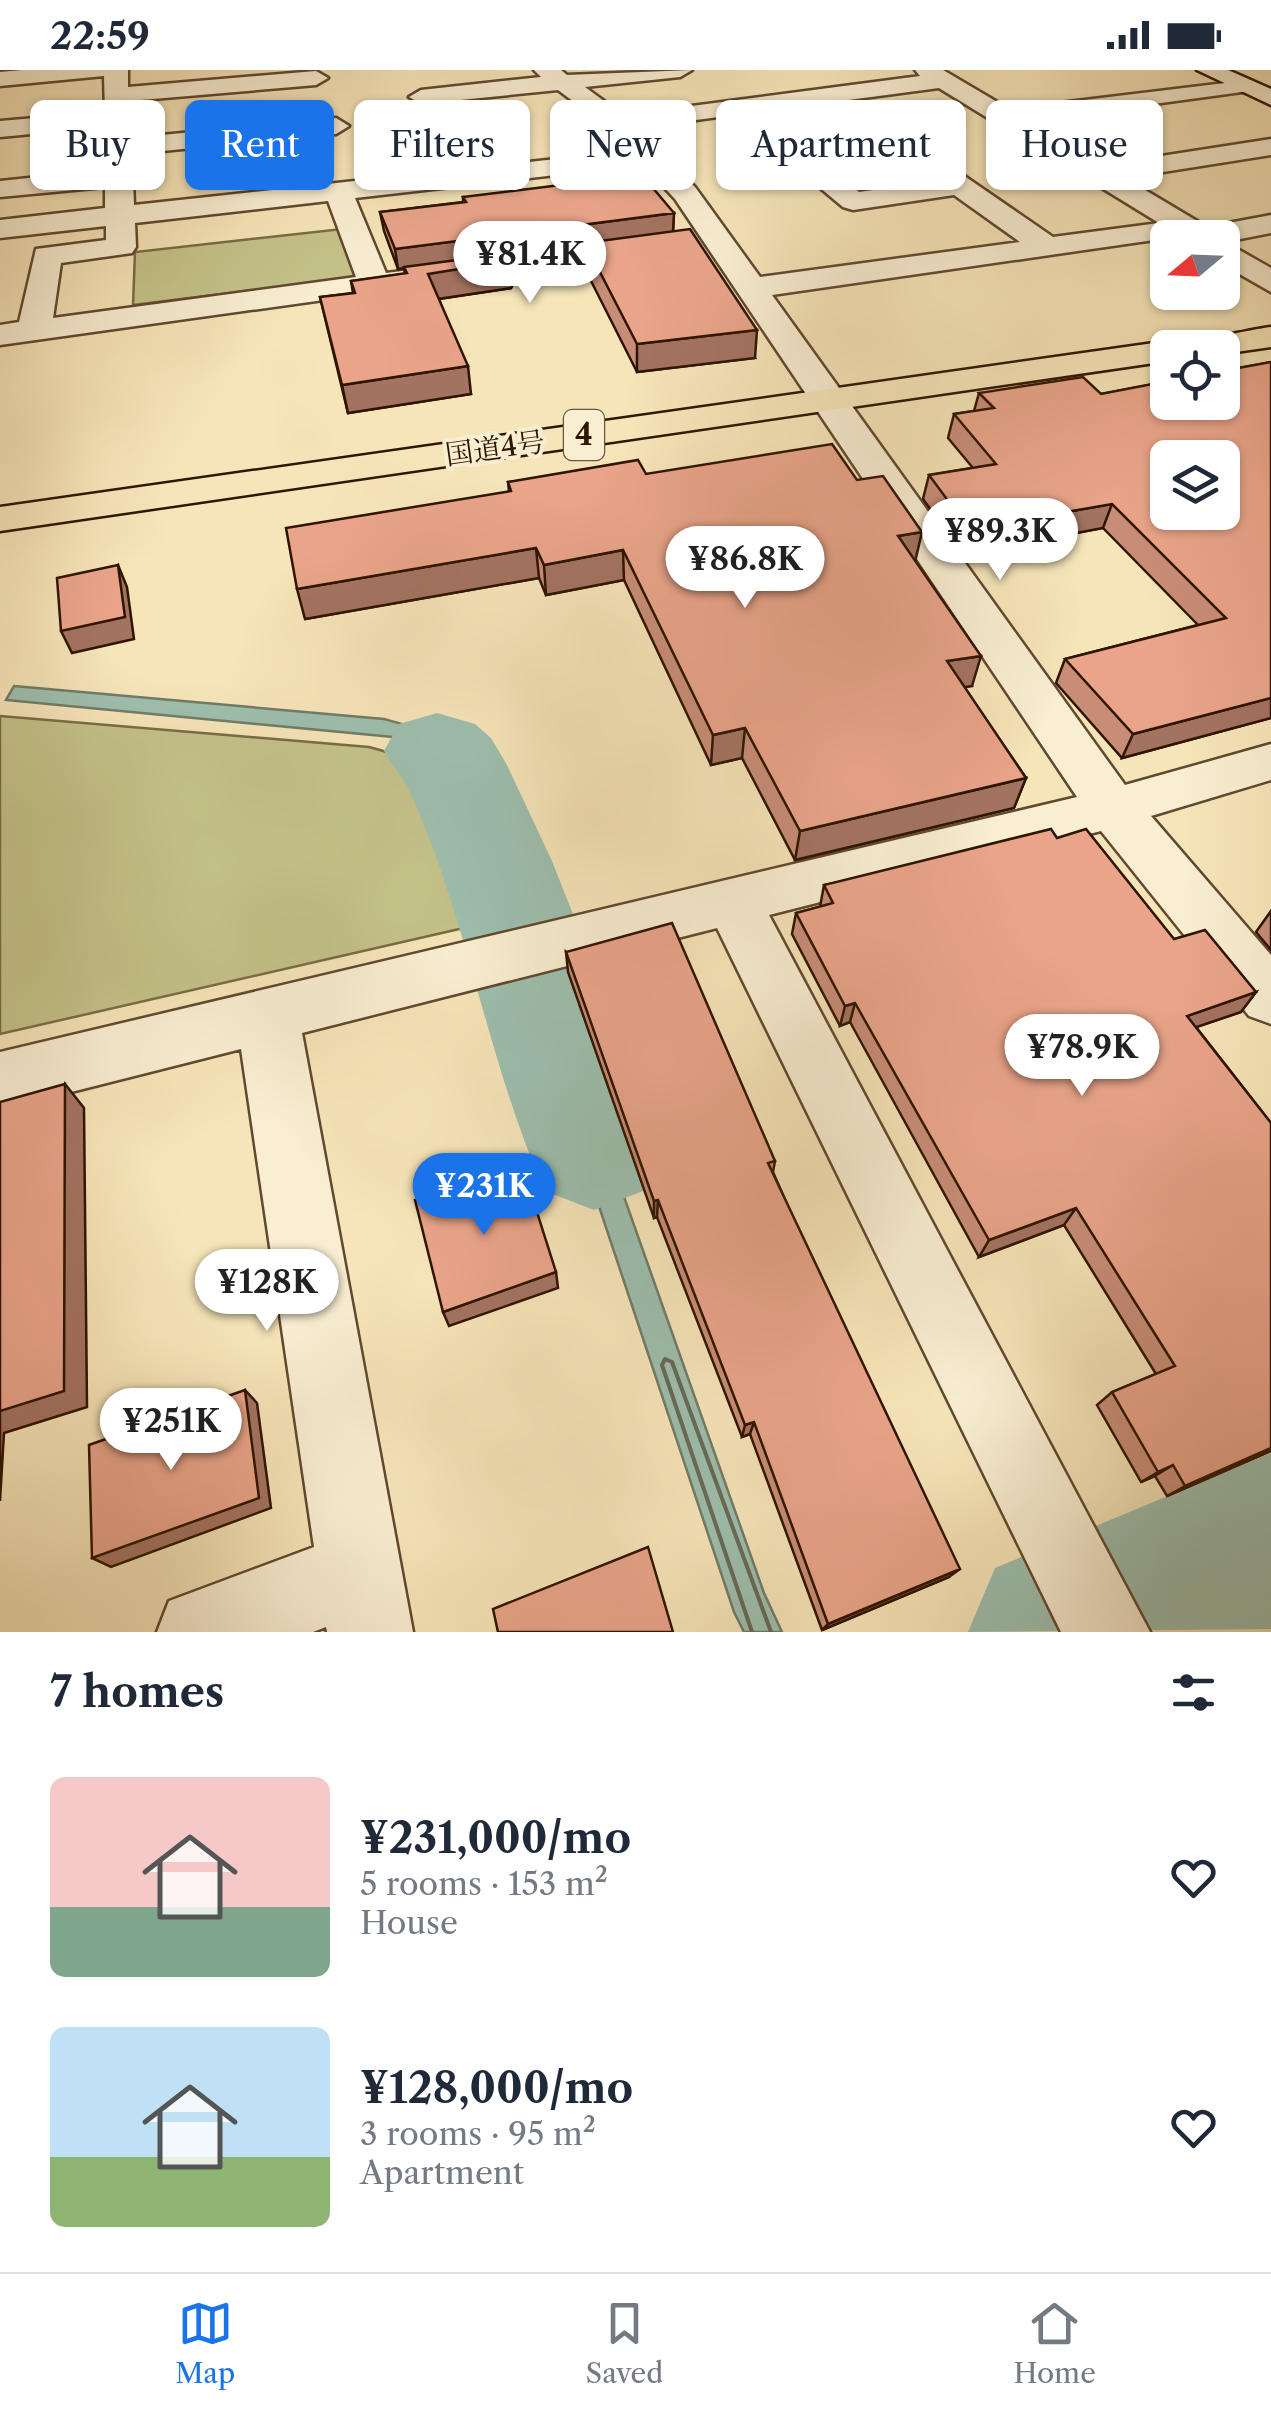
<!DOCTYPE html>
<html lang="en">
<head>
<meta charset="utf-8">
<style>
	:root { --surface:#fff; --page:#f6f6f7; --text:#1f2937; --muted:#747a83; --line:#e0e1e3; --accent:#1a73e8 }
	body { margin:0; font-family:"Libre Caslon Text","Noto Serif JP",serif; background:var(--page); color:var(--text); height:100vh; display:flex; flex-direction:column; font-size:38px; white-space:nowrap }
	* { box-sizing:border-box; margin:0 }
	p { font-size:32px; color:var(--muted) }
	.icon { flex:none; width:55px; height:55px; fill:none; stroke:currentColor; stroke-width:2; stroke-linecap:round; stroke-linejoin:round }
	.map { position:relative; height:1562px; overflow:hidden }
	.sheet { display:flex; flex-direction:column; background:var(--surface); flex:1 }
	.sheet>* { flex:none }
	.guide { position:absolute; left:30px; top:30px; width:1212px; height:90px; display:flex; gap:20px }
	.needle { width:65px; rotate:251deg }
	.tools { position:absolute; left:1150px; top:150px; display:grid; gap:20px }
	.tools a { display:grid; place-items:center; width:90px; height:90px; border-radius:15px; background:var(--surface); box-shadow:0 2px 8px #0004; font-size:50px }
	.price { position:absolute; translate:-50% -85px; padding:0 22px; border-radius:35px; background:#fff; color:#222; font-size:32px; line-height:65px; filter:drop-shadow(0 2px 5px #0008) }
	.price::after { content:''; position:absolute; left:50%; top:60px; width:30px; height:22px; margin-left:-15px; background:inherit; clip-path:polygon(0 0,100% 0,50% 100%) }
	.price.on { background:var(--accent); color:#fff }
	ul { padding:0; list-style:none }
	li { display:flex; align-items:center; gap:30px; height:250px; padding:0 50px }
	li span { display:grid; place-items:center; flex:none; width:280px; height:200px; border-radius:15px; color:#555 }
	li>.icon { margin-inline-start:auto }
	span .icon { width:120px; height:120px; fill:#fffc; stroke-width:1 }
	li b { font-size:42px }
	h2 { display:flex; justify-content:space-between; align-items:center; height:120px; padding:0 50px; font-size:42px }
	.tag { padding:0 35px; border-radius:15px; background:var(--surface); box-shadow:0 2px 8px #0004; font-size:35px; line-height:90px }
	.tag.on { background:var(--accent); color:#fff }
	.status { display:flex; justify-content:space-between; align-items:center; height:70px; padding:0 50px; background:var(--surface); direction:ltr }
	.status svg { height:28px; fill:currentColor }
	.dock { display:flex; justify-content:space-around; align-items:center; height:140px; border-top:2px solid var(--line); background:var(--surface); font-size:28px; color:var(--muted) }
	.dock a { display:grid; justify-items:center; gap:5px }
	.dock .on { color:var(--accent) }
	.map>svg:first-child { display:block }
	.green { fill:#c4c28a; stroke:#7a6b45; stroke-width:2.5 }
	.water { fill:#9dbfae; stroke:#717b68; stroke-width:2.5 }
	.lines { fill:none; stroke-linecap:round; stroke-linejoin:round }
	.shore { stroke:#666a57; stroke-width:4 }
	.river { fill:#9dbfae; fill-rule:evenodd }
	.street-casing { stroke:#61482e; stroke-width:5 }
	.secondary-casing { stroke:#2f1400; stroke-width:5 }
	.highway-casing { stroke:#2f1400; stroke-width:5 }
	.street { fill:#f9eed2; fill-rule:evenodd }
	.secondary { fill:#f9eed2; fill-rule:evenodd }
	.highway { fill:#f6e5b9; fill-rule:evenodd }
	.wall { fill:#c88d77; stroke:#2f1400; stroke-width:2.5 }
	.shaded-wall { fill:#a37361; stroke:#2f1400; stroke-width:2.5 }
	.building { fill:#e9a48a; stroke:#2f1400; stroke-width:2.5; fill-rule:evenodd }
	.labels { text-anchor:middle; stroke-width:8; stroke-linejoin:round; paint-order:stroke }
	.far-street-label { font-size:28px; fill:#2f1400; stroke:#f9eed2 }
	.shield { fill:#f9eed2; stroke:#6c553f; stroke-width:2.5 }
	.shield-label { font-size:30px; font-weight:bold; fill:#2f1400 }
</style>
</head>
<body>
<div class="status"><b>22:59</b><svg viewBox="0 0 49 12"><path d="M0 12V9h3v3zM5 12V6h3v6zM10 12V3h3v9zM15 12V0h3v12zM26 1h20v11H26zM47 4h2v5h-2z"/></svg></div>
<div class="map">
<svg width="1271" height="1562" viewBox="0 0 1271 1562">
	<rect width="100%" height="100%" fill="#f6e5b9"/>
	<filter id="stains"><feTurbulence type="fractalNoise" baseFrequency=".002" numOctaves="4"/><feColorMatrix values="0 0 0 0 .2 0 0 0 0 .09 0 0 0 0 .02 0 0 0 .5 -.17"/></filter>
	<radialGradient id="worn" r=".72"><stop offset=".6" stop-color="#630" stop-opacity="0"/><stop offset="1" stop-color="#630" stop-opacity=".3"/></radialGradient>
	<!-- green -->
	<path class="green" d="M793,35l57,42 40,-6 59,43 -93,13 -106,-86z
		M342,159l17,42 -9,7 -217,27 2,-53z
		M0,646l369,31c28,7 45,14 60,38l39,142 -468,107z"/>
	<!-- water -->
	<path class="water" d="M14,616l370,33c26,7 52,13 72,32 27,26 44,100 58,137l-19,5c-14,-33 -39,-122 -66,-142 -10,-7 -25,-10 -36,-14l-387,-37z
		M552,923l212,600 18,39h-38l-10,-20 -204,-613z"/>
	<g class="lines">
		<!-- shore -->
		<path class="shore" d="M752,1562l-90,-267 3,-6 7,3 99,270"/>
		<!-- river -->
		<path class="river" d="M437,643l38,11 16,14 16,27 45,96 112,284 -21,46 -49,19 -49,-19c-58,-129 -77,-273 -136,-401 -6,-13 -18,-26 -25,-39l15,-27z
			M1271,1383v176l-303,3 27,-64z"/>
		<!-- street casing -->
		<g class="street-casing">
			<path id="street" d="M22,0h106v17l188,-16 12,7 -12,7 -187,16 2,37 205,-20 13,8 -13,8 -204,20 2,51 496,-54 -21,-23 -51,-38 -137,14 -12,-7 12,-7 120,-13 -7,-7h27l6,5 125,-5 -12,7 -95,10 38,28 297,-39 -5,-6h28l66,39 241,-29v10l-8,2 -213,29 74,44 168,-26v16l-146,23 82,49 64,-12v18l-46,9 46,26v24l-49,-28v-26h-54l-396,57 353,490 146,-41v36l-120,36 120,139v69l-22,-8 -148,-185 -332,84 381,717h-89l-344,-704 -415,105 111,599h-86l-1,-5 -13,5h-156l12,-31 145,-54 -73,-498 -241,61v-58l1077,-255 -402,-598 -32,-34 -288,33 31,75 41,-5 16,9 -5,7 -438,61v-20l19,-3 17,-73 70,-9v-14l-106,12v-18l105,-12v-21l-105,10v-16l105,-11v-43l-105,10v-16l105,-9 -1,-36 -104,10v-14zM939,18l220,135 -106,14 -151,-104 -103,10 -40,-31zM733,45l110,92 10,3 101,-15 66,47 -260,35 -65,-90 -58,-59zM888,77l47,34 -76,11 -43,-35zM328,131l28,76 -303,41 8,-55 71,-10 4,-6 -1,-24z"/>
		</g>
		<!-- secondary casing -->
		<g class="secondary-casing">
			<path id="secondary" d="M1197,0h31l43,19v16z"/>
		</g>
		<!-- highway casing -->
		<g class="highway-casing">
			<path id="highway" d="M1271,257v20l-49,7v-6h-54v13l-1168,170v-24l1168,-166c20,5 77,-11 103,-14z"/>
		</g>
		<!-- street -->
		<use href="#street" class="street"/>
		<!-- secondary -->
		<use href="#secondary" class="secondary"/>
		<!-- highway -->
		<use href="#highway" class="highway"/>
	</g>
	<!-- wall -->
	<path class="wall" d="M463,127l211,16 -1,19 82,126 -118,14 -51,-101 -71,9 -4,8 -72,11 32,95 -123,19 -28,-116 33,-4 -2,-12 54,-7 -1,-6 -6,1 -14,-38 -4,-19 83,-10z
		M1271,292v356l-149,40 -66,-75 9,-24 133,-34 -95,-97 -140,26 -40,-55 6,-24 44,-7 -25,-30 6,-24 20,-3 5,-18 122,1z
		M646,404l269,87 57,125 -8,1 62,91 -12,30 -219,52 -53,-102 -31,7 -87,-185 -78,15 -7,-17 -234,41 204,-128 -1,-9z
		M1057,768l117,101 82,53 -15,20 -45,15 75,96v328l-104,45 -12,-20 -14,6 -44,-77 15,-13 44,-18 -92,-149 -85,32 -129,-235 -10,4 -48,-92 4,-21 24,-6 4,-22z
		M1271,841v39l-15,-18z
		M566,882l209,209 -2,11 176,405 -127,53 -72,-196 -8,3 -85,-220 -3,1 -86,-246z"/>
	<!-- shaded-wall -->
	<path class="shaded-wall" d="M674,143l-1,19 -275,37 -3,-20z
		M586,175v26l-71,9 -4,8 -80,12 -3,-26 85,-20z
		M757,260l-2,28 -118,14v-28z
		M468,296l3,28 -123,19 -6,-28z
		M1112,434l-9,24 -140,26 6,-25z
		M922,462l-7,30 -17,-26z
		M536,478l3,30 -234,41 -8,-30z
		M623,480l1,30 -78,15 -2,-30z
		M118,495l9,22 7,52 -62,14 -11,-22z
		M981,586l-9,30 -33,5 8,-30z
		M1271,628v20l-149,40 11,-24z
		M745,658l-3,30 -31,7 2,-30z
		M1026,708l-12,30 -219,52 5,-29z
		M1256,922l-15,20 -68,23 14,-19z
		M855,933l-5,19 -10,4 5,-20z
		M65,1014l19,24 3,299 -83,26 -4,68v-90z
		M658,1130l-1,17 -3,1v-17z
		M1076,1138l-12,17 -85,32 10,-17z
		M556,1202l2,16 -109,38 -6,-14z
		M245,1320l12,13 14,105 -160,59 -19,-9z
		M754,1352l-4,12 -8,3 3,-12z
		M1271,1378v3l-104,45 18,-10z
		M1173,1395l-18,11 -14,6 17,-10z
		M960,1499l-11,8 -127,53 6,-6z"/>
	<!-- building -->
	<path class="building" d="M642,105l32,38 -279,36 -15,-37 86,-10 -3,-5z
		M690,159l67,101 -120,14 -51,-99 -73,9 -4,7 -81,13 40,92 -126,19 -22,-88 35,-4 -4,-12 56,-8 -3,-6z
		M1271,292v336l-138,36 -68,-75 161,-41 -114,-114 -143,25 -40,-54 67,-11 -42,-50 40,-6 -15,-15 104,-16 18,17 67,-13v21h54v-31zM1168,388h54v54h-54z
		M832,374l25,36 26,-4 39,56 -24,4 83,120 -34,5 79,117 -226,53 -55,-103 -32,7 -90,-185 -79,15 -8,-17 -239,41 -11,-61 225,-37 -3,-9 130,-22 8,14z
		M118,495l7,52 -64,14 -4,-53z
		M1051,759l6,9 29,-9 88,110 31,-9 51,62 -69,24 84,107v325l-86,38 -12,-21 -15,7 -46,-80 63,-26 -99,-158 -87,32 -134,-237 -10,3 -49,-93 37,-10 -9,-18z
		M672,853l103,238 -7,2 192,406 -132,55 -74,-202 -9,3 -87,-225 -4,1 -88,-249z
		M65,1014l-1,307 -64,20v-309z
		M522,1095l34,107 -113,40 -28,-112z
		M245,1320l14,108 -167,60 -3,-113z
		M648,1477l25,85h-175l-5,-23z"/>
	<g class="labels">
		<!-- far-street labels -->
		<g class="far-street-label">
			<text transform="translate(495 378) rotate(-8)" y="10">国道4号</text>
		</g>
		<!-- shield labels -->
		<rect class="shield" x="564" y="340" width="40" height="50" rx="8"/>
		<g class="shield-label">
			<text x="584" y="375">4</text>
		</g>
	</g>
	<rect width="100%" height="100%" filter="url(#stains)"/>
	<rect width="100%" height="100%" fill="url(#worn)"/>
</svg>
<div class="tools">
<a><svg class="needle" viewBox="-14 -14 28 28"><path d="M0-13l5 13h-10z" fill="#e53935"/><path d="M0 13l5-13h-10z" fill="#747a83"/></svg></a>
<a><svg class="icon" aria-label="locate" viewBox="0 0 24 24"><circle cx="12" cy="12" r="6"/><path d="M12 2v4M12 18v4M2 12h4M18 12h4"/></svg></a>
<a><svg class="icon" aria-label="layers" viewBox="0 0 24 24"><path d="M12 4l9 5-9 5-9-5zM3 14l9 5 9-5"/></svg></a>
</div>
<b class="price" style="left:530px;top:236px">¥81.4K</b>
<b class="price" style="left:1000px;top:513px">¥89.3K</b>
<b class="price" style="left:745px;top:541px">¥86.8K</b>
<b class="price" style="left:1082px;top:1029px">¥78.9K</b>
<b class="price on" style="left:484px;top:1168px">¥231K</b>
<b class="price" style="left:267px;top:1264px">¥128K</b>
<b class="price" style="left:171px;top:1403px">¥251K</b>
<div class="guide">
<a class="tag">Buy</a>
<a class="tag on">Rent</a>
<a class="tag">Filters</a>
<a class="tag">New</a>
<a class="tag">Apartment</a>
<a class="tag">House</a>
</div>
</div>
<section class="sheet">
<h2>7 homes<svg class="icon" aria-label="filters" viewBox="0 0 24 24"><path d="M4 7h16M4 17h16"/><circle cx="9" cy="7" r="2"/><circle cx="15" cy="17" r="2"/></svg></h2>
<ul>
<li><span style="background:linear-gradient(#f6c9c9 65%,#7fa58c 0)"><svg class="icon" aria-label="home" viewBox="0 0 24 24"><path d="M3 11l9-7 9 7M6 9v11h12V9"/></svg></span><div><b>¥231,000/mo</b><p>5 rooms · 153 m²</p><p>House</p></div><svg class="icon" aria-label="heart" viewBox="0 0 24 24"><path d="M12 20l-8-8c-3-5 5-10 8-4 3-6 11-1 8 4z"/></svg></li>
<li><span style="background:linear-gradient(#bfe0f5 65%,#8fb573 0)"><svg class="icon" aria-label="home" viewBox="0 0 24 24"><path d="M3 11l9-7 9 7M6 9v11h12V9"/></svg></span><div><b>¥128,000/mo</b><p>3 rooms · 95 m²</p><p>Apartment</p></div><svg class="icon" aria-label="heart" viewBox="0 0 24 24"><path d="M12 20l-8-8c-3-5 5-10 8-4 3-6 11-1 8 4z"/></svg></li>
</ul>
</section>
<nav class="dock">
<a class="on"><svg class="icon" aria-label="map" viewBox="0 0 24 24"><path d="M3 6l6-2 6 2 6-2v14l-6 2-6-2-6 2zM9 4v14M15 6v14"/></svg>Map</a>
<a><svg class="icon" aria-label="saved" viewBox="0 0 24 24"><path d="M7 4h10v16l-5-4-5 4z"/></svg>Saved</a>
<a><svg class="icon" aria-label="home" viewBox="0 0 24 24"><path d="M3 11l9-7 9 7M6 9v11h12V9"/></svg>Home</a>
</nav>
</body>
</html>
